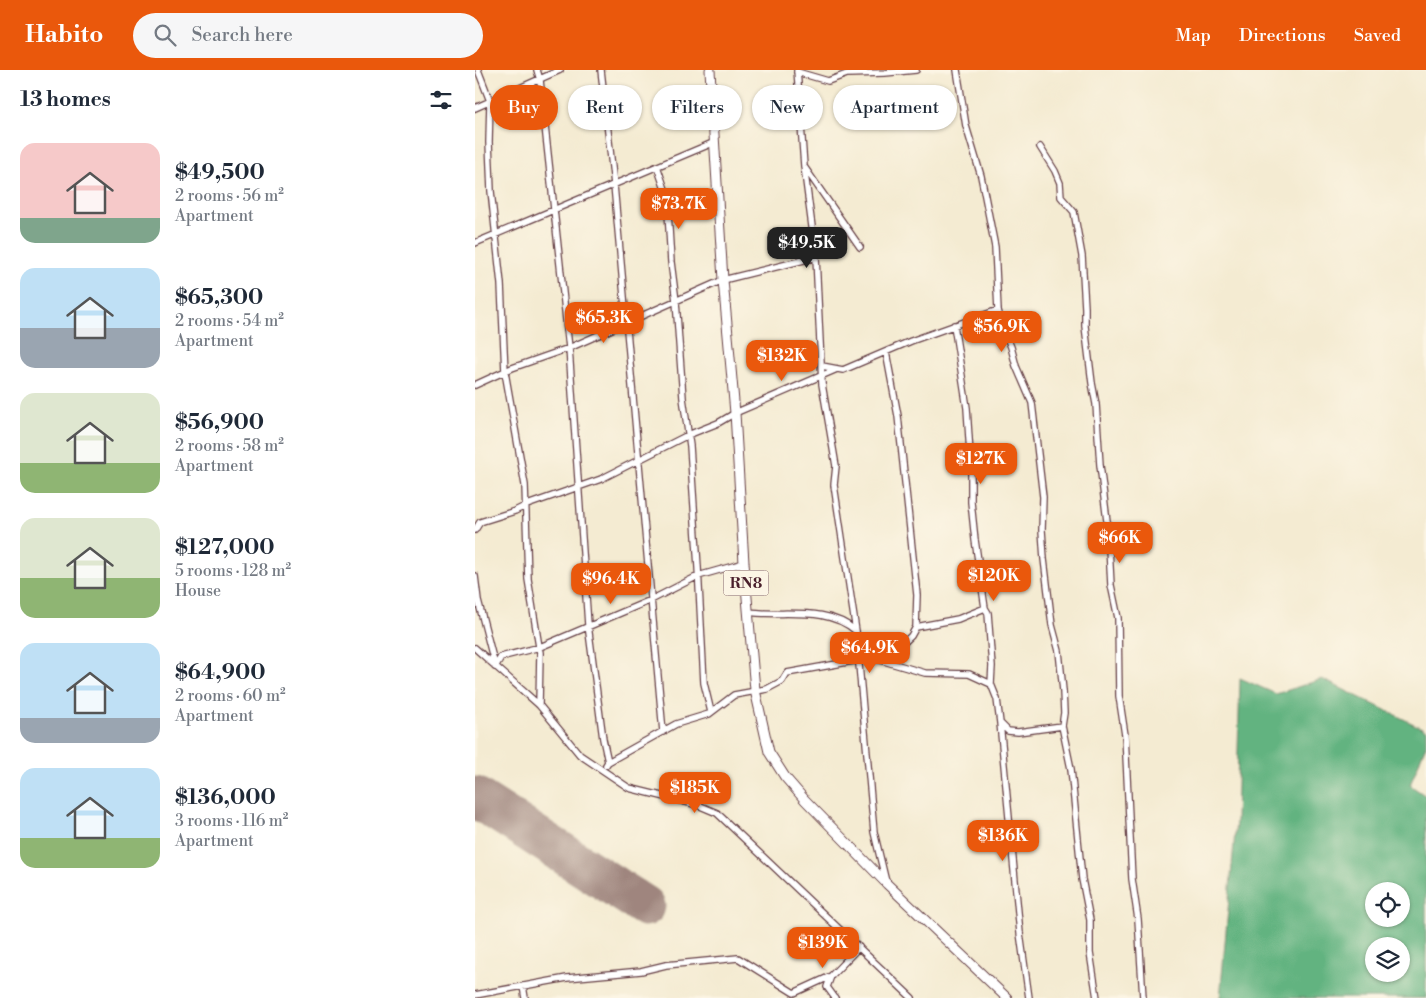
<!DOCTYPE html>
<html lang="en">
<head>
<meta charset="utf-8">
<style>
	:root { --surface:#fff; --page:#f6f6f7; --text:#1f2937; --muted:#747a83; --accent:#ea580c }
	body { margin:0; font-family:"Libre Bodoni",serif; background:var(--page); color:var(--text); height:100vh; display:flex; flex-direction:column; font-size:19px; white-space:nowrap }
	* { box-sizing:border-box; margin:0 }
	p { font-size:16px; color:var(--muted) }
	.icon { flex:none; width:28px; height:28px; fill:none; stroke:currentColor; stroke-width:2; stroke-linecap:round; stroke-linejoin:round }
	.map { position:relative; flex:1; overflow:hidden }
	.sheet { display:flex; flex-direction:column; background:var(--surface); width:475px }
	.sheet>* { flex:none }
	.banner { position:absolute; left:15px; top:15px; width:475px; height:45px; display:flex; gap:10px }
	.controls { position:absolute; left:890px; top:812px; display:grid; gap:10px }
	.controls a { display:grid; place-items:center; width:45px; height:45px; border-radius:50%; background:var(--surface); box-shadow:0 1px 4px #0004; font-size:25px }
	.price { position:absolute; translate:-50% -42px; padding:0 11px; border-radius:10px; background:var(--accent); color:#fff; font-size:16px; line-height:32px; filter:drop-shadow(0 1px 2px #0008) }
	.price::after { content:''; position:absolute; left:50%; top:30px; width:15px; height:11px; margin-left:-8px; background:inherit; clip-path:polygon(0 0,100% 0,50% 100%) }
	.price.on { background:#222; color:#fff }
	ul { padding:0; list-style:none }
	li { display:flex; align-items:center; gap:15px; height:125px; padding:0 20px }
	li span { display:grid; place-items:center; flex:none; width:140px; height:100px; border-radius:15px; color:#555 }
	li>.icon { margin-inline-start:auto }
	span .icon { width:60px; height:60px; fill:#fffc; stroke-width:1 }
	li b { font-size:21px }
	h2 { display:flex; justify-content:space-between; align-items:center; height:60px; padding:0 20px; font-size:21px }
	.tag { padding:0 18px; border-radius:22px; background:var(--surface); box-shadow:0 1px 4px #0004; font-size:18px; line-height:45px }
	.tag.on { background:var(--accent); color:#fff }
	header { display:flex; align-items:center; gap:30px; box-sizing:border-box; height:70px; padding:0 25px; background:var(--accent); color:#fff }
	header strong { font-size:24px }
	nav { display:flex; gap:28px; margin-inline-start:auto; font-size:18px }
	.search { width:350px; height:45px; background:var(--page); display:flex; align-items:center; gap:12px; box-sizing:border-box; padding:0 18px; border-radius:28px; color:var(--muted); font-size:19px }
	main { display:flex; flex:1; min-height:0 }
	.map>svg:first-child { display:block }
	.forest { fill:#62b380; stroke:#566956; fill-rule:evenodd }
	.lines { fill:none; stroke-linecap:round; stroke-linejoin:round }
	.runway { stroke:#9f857e; stroke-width:41 }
	.minor-casing { stroke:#643e44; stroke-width:8 }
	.primary-casing { stroke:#643e44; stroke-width:11 }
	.minor { stroke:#fff; stroke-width:5.5 }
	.primary { stroke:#fff; stroke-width:9 }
	.labels { text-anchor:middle; stroke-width:4; stroke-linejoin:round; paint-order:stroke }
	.shield { fill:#fcf5e5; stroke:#7f5f63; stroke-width:1 }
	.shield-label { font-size:15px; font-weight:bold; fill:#4a1f2b }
</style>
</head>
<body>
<header>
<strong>Habito</strong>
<div class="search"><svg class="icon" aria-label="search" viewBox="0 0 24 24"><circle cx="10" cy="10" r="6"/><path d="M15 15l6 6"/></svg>Search here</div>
<nav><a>Map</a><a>Directions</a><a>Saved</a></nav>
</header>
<main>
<section class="sheet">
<h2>13 homes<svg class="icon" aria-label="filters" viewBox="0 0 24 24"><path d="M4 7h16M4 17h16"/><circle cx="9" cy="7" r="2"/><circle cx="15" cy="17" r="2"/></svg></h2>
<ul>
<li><span style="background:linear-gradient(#f6c9c9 75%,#7fa58c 0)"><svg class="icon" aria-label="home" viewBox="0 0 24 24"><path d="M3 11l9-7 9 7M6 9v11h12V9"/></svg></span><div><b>$49,500</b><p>2 rooms · 56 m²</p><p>Apartment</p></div></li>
<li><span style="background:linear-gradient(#bfe0f5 60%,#9aa5b1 0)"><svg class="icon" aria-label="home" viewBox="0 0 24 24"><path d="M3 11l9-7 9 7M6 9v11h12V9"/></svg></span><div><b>$65,300</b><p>2 rooms · 54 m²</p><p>Apartment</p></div></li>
<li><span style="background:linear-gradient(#dfe7d0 70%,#8fb573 0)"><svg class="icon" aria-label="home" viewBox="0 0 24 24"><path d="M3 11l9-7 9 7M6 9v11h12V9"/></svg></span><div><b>$56,900</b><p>2 rooms · 58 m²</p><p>Apartment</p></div></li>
<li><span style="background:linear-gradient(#dfe7d0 60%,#8fb573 0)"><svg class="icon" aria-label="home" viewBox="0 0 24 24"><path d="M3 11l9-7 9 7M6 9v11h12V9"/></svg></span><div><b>$127,000</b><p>5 rooms · 128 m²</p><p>House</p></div></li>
<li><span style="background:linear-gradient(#bfe0f5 75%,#9aa5b1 0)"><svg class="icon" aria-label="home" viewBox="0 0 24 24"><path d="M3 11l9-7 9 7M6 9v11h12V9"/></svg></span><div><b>$64,900</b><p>2 rooms · 60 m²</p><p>Apartment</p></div></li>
<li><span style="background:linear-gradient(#bfe0f5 70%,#8fb573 0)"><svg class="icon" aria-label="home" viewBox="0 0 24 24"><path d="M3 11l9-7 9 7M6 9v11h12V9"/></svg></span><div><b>$136,000</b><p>3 rooms · 116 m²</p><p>Apartment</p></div></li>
</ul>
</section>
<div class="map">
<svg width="951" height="928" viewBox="0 0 951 928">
	<rect width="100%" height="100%" fill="#fcf5e5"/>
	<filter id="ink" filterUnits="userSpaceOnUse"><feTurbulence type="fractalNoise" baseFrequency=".02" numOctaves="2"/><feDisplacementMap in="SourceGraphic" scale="10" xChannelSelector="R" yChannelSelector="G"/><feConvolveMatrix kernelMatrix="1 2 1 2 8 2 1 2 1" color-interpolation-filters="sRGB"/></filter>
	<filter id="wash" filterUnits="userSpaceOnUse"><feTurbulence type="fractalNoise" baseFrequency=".0096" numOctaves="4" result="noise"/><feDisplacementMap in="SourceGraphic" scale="20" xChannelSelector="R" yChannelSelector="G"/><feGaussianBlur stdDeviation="1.12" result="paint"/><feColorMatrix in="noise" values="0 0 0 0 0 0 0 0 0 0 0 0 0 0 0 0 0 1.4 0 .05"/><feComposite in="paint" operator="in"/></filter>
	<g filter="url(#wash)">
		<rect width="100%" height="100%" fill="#f4ebd2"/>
		<!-- forest -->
		<path class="forest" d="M765,608l36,16 46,-15 104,51v15l-16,40 16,11v202h-206l16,-177zM899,821h27v28h-27zM899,876h27v28h-27z"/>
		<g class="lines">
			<!-- runway -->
			<path class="runway" d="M0,727l170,109"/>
		</g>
	</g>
	<g filter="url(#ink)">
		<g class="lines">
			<!-- minor casing -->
			<g class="minor-casing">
				<path id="minor" d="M3,0l12,31 -1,41 2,49 10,93 4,88 20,113 3,94 12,74 -1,52
					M62,0l3,10 29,268 19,277 15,114 5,23
					M126,0l13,115 49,547
					M322,0l7,96 12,91 6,127 14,82 -2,19 22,146 18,201 12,50
					M482,0l9,56 15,50 14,71 3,63 4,16 9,21 5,19 16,37 11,94 -1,33 2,29 8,66 7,26 4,40 1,22 -2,13 9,43 11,110 8,41v33l7,45
					M322,2l31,9 19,-7 38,-1 31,-3
					M0,38l85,-38
					M565,77l15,24 5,12 1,14 13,15 8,44 3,52v18l7,57 4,21 4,61 8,64 3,56 7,33 1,78 6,39 7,144 6,40 5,79
					M182,96l12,35 -1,11 3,50 5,39 7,97 7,48 8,121 6,116 7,29
					M330,98l55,79
					M0,173l240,-101
					M479,255l13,83 4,61v33l4,38 10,68
					M347,296l21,4 68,-29 87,-31
					M0,315l37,-17 57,-20 154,-68 93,-23
					M0,460l5,-8 35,-11 12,-6 74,-26 87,-44 30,-12 17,-10 102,-44
					M0,506l3,24 17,66
					M273,542c36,5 78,-7 108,19
					M441,557l42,-8 27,-11 3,5 4,53 -1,18
					M0,578l64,57 41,50 49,33 69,17 19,8 195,185
					M409,591l27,-25 5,-9 1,-32 -19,-179 -12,-64
					M20,597l6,-10 39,-10 111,-47 47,-24 46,-13
					M525,653l20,210 9,65
					M131,695l2,-3 68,-38 33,-10 25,-19 33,-6 15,-8 5,-8 72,-13 18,-1 48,14 44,1 22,10 6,15 3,24 8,8 10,1 44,-6
					M48,916l2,12
					M0,925l92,-17 74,-7 25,-6 72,-7 56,35 37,-17
					M360,928l-8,-11 4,-11 28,-29"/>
			</g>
			<!-- primary casing -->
			<g class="primary-casing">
				<path id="primary" d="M235,0l13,210 12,133 9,150 11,127 14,62 16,25 20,23 82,84 120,114"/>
			</g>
			<!-- minor -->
			<use href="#minor" class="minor"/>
			<!-- primary -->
			<use href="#primary" class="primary"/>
		</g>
	</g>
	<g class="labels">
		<!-- shield labels -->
		<rect class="shield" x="248.5" y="500.5" width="45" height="25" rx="4"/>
		<g class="shield-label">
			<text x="271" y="518">RN8</text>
		</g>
	</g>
</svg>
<div class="controls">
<a><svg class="icon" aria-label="locate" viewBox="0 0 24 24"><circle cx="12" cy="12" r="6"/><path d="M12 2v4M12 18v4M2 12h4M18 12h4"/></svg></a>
<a><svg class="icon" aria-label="layers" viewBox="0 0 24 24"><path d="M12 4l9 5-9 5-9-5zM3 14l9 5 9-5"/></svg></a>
</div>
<b class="price" style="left:204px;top:160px">$73.7K</b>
<b class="price on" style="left:332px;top:199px">$49.5K</b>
<b class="price" style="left:129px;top:274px">$65.3K</b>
<b class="price" style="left:527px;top:283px">$56.9K</b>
<b class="price" style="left:307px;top:312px">$132K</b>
<b class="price" style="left:506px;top:415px">$127K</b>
<b class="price" style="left:645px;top:494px">$66K</b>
<b class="price" style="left:519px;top:532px">$120K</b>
<b class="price" style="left:136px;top:535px">$96.4K</b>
<b class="price" style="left:395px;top:604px">$64.9K</b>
<b class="price" style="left:220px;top:744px">$185K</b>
<b class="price" style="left:528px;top:792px">$136K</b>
<b class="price" style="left:348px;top:899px">$139K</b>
<div class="banner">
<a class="tag on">Buy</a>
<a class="tag">Rent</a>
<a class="tag">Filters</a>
<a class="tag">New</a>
<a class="tag">Apartment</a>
</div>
</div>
</main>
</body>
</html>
